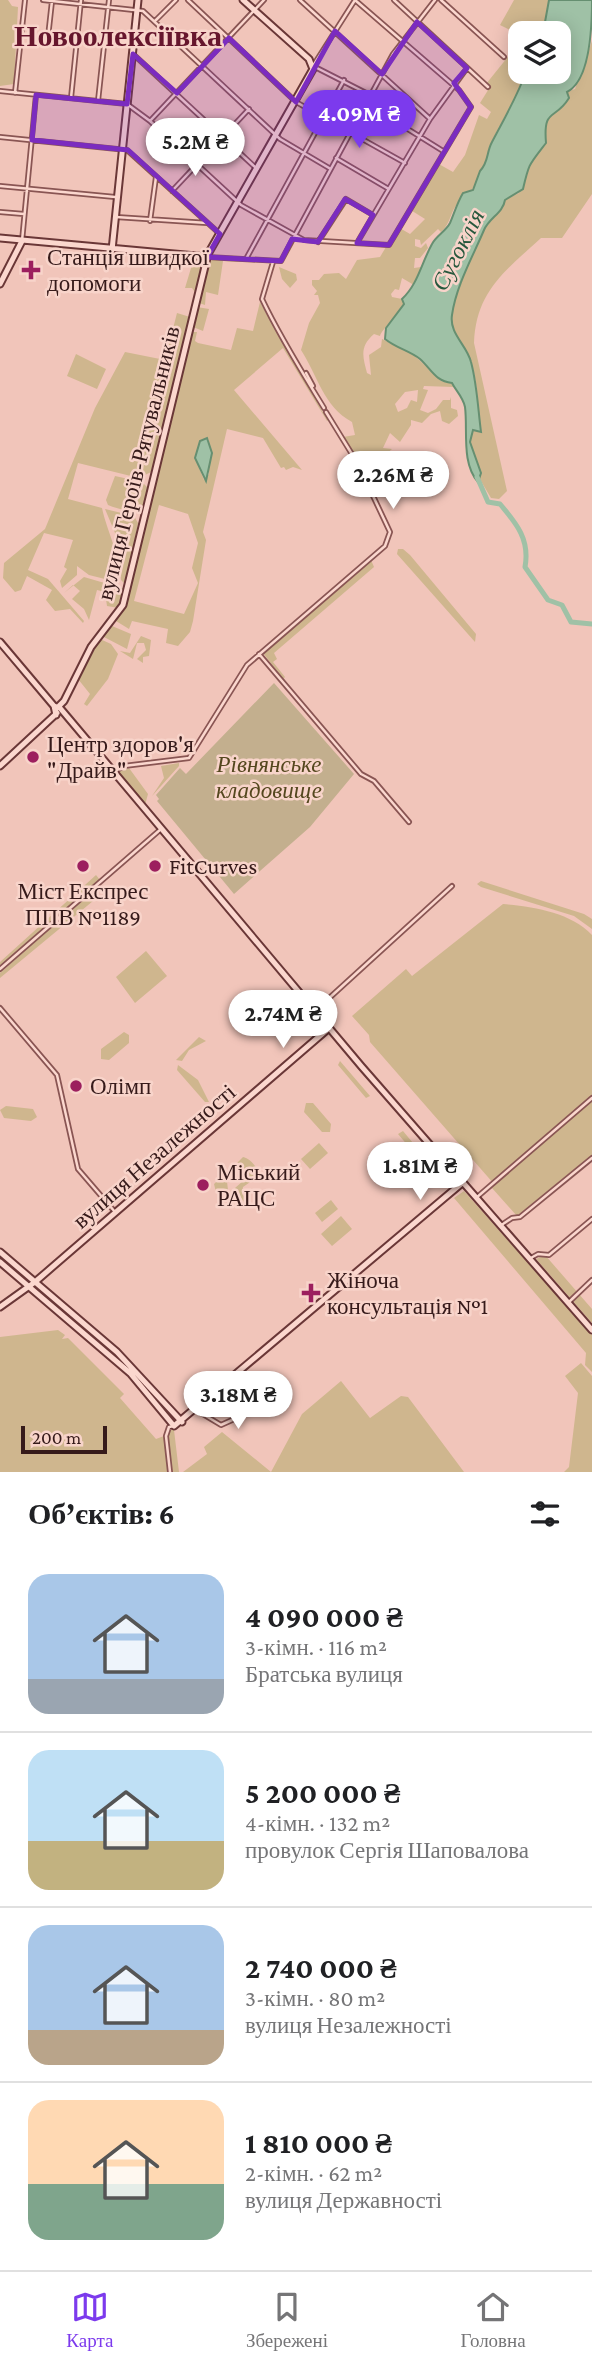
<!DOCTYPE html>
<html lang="uk">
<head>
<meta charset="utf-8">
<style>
	:root { --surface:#fff; --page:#f6f6f6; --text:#202124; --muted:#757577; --line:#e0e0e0; --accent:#7c3aed }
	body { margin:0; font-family:"Crimson Pro",serif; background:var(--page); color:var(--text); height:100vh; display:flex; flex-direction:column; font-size:26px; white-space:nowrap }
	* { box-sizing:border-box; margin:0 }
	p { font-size:23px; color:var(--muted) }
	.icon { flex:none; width:38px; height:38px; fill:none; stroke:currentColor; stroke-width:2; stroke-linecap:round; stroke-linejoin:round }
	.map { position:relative; height:1472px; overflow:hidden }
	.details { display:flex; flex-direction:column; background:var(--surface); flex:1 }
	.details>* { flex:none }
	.fabs { position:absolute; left:508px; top:21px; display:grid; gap:14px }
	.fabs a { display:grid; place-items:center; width:63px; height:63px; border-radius:14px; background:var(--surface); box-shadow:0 4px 18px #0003; font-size:35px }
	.scale { position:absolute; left:21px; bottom:18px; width:86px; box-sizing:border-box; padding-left:7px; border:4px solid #361a1a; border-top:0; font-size:19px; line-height:24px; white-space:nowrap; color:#361a1a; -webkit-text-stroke:5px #f8d4ca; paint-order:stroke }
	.price { position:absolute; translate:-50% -60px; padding:0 16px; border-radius:24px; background:#fff; color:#222; font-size:23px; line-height:46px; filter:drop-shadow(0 2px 4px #0008) }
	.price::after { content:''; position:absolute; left:50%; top:42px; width:21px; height:16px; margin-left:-10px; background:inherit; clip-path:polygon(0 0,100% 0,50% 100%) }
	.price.on { background:var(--accent); color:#fff }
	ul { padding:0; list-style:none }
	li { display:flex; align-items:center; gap:21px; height:175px; padding:0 28px }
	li+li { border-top:2px solid var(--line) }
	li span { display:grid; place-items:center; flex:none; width:196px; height:140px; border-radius:21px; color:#555 }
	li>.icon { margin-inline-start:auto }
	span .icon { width:84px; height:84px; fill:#fffc; stroke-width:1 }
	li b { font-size:30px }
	h2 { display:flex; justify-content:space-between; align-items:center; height:84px; padding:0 28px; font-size:30px }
	.menu { display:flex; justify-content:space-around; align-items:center; height:98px; border-top:2px solid var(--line); background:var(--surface); font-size:19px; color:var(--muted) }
	.menu a { display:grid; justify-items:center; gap:4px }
	.menu .on { color:var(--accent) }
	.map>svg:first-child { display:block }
	.green { fill:#cfb68e; fill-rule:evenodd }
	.cemetery { fill:#c3af8e }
	.water { fill:#9fc1a6; stroke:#668f71; stroke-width:2 }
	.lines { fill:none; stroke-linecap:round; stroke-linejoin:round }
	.river { stroke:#9fc1a6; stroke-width:5 }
	.street-casing { stroke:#895553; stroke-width:6 }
	.secondary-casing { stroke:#6a3737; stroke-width:9 }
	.street { stroke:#fbd7ce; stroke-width:2.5 }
	.secondary { stroke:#fbd7ce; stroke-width:5 }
	.marked { fill:#7b2cbf; fill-opacity:0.2; stroke:#7b2cbf; stroke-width:5; stroke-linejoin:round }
	.poi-dot { fill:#9c1f5e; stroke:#f8d4ca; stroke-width:2.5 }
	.labels { text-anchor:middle; stroke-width:5; stroke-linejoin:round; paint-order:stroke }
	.poi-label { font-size:23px; fill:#361a1a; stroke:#f8d4ca; text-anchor:start }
	.street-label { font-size:23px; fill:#361a1a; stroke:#f8d4ca }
	.park-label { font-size:23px; font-style:italic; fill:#54471e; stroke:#f8d4ca }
	.water-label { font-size:24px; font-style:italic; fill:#27583d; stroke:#f8d4ca }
	.district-label { font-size:30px; font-weight:bold; fill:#66162d; stroke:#f8d4ca }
</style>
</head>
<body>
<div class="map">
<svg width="592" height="1472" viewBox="0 0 592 1472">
	<rect width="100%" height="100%" fill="#f1c5ba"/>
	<!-- green -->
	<path class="green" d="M0,0h8l4,6 6,1 -4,77 -14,2z
		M514,0h35l-6,33 -23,2 -20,-10z
		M592,41v153l-30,44h-21c-36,33 -65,53 -67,105l33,148 -8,8 -8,-1 -13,-22 3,-3 -11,-31 3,-12 8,1c-3,-23 -3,-48 -10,-69 -5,-18 -23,-29 -19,-48 5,-29 21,-57 32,-84 4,-12 19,-17 20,-30l15,-7 10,-29 14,-17 4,-27 3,-6 13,-7 4,-15 8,-3z
		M520,42v30h6c-9,25 -23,46 -34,69 -5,11 -3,21 -12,30 0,16 -13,21 -22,32 -8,9 -7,20 -17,29l-3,-3 -17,16 -1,-5 -5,-1v7l6,2 5,-5 2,5 -8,10h-5l-1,10 7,-1 -1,11 -6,7 -12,-7 -3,12 -4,-1 -4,5 1,3 10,2 2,5c-5,10 -22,25 -24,32l-6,-2c-15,13 -11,23 -7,39l4,2 -2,-20 12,-8 1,-8 31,15 28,27 11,2 2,4 -30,-1 -1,3 5,1 -8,20 8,3 8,-4 7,-9h7l1,-3v11l6,2 1,6 -9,8 -7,-3 -2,-10 -9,3 -9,9 -11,-3v5l-11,17 -10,-9 -7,15 9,1 -28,24 -21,-36 12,-2 -3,-13c-29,-16 -34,-46 -51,-72l8,-27 11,-20 -2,-8h-4l3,-4 -5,-6v-5h7l5,-6 15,-1 7,6 11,-19 23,-3 18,-30 12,7 15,-15 -16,-10 28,-46 16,9 12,-17 14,-40 8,4 4,-7 -11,-9 10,-16 -4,-3zM418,390l-1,12 -6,-2 -4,8 -9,4 -3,-8 10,-12z
		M194,258h5l4,6 -8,28 -3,-4h-7z
		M214,259l29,3 -20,-1 -5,34 -12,-3 -1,13 -6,-2 9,-40z
		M279,267l17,7 1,6 -7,8 -8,-9z
		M260,302l25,45 15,20 22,44 8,8 -3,2 -44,-73 -49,42 68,80 -9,-3 -7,3 -2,-3 -3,1 -18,-30 -36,-9 -24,103 3,8 -13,81 -3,11 -12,14 -12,-3 2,-14 -36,-8 -3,8 -13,-8 10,-17 65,-272h6l-2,9 3,2 33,7 6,-22 16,3zM206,438l3,2v34l-5,6 -9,-22 5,-17zM159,505l29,9 10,29 -6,25 6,15 -14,31 -50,-13z
		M197,307l12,2 -6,22 -10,-4z
		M177,313l13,4 -39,155 -12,6 -61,-15 -10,36 34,9c6,28 19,44 15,74l-28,-7 -12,-9v9l-15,13 -2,-7 7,-12 -3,-2 9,-27 -29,-7 -16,37 20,9 36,42 -1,2 -13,-14 -15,2 -9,-11 6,-10 -25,-14 -6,14 -6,2 -12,-14 1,-15 41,-34 50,-121 30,-56 40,8z
		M76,354l30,15 -9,20 -30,-13z
		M115,476l27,6 5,5c4,29 -19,26 -39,18l-2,-5z
		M105,509l29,7 4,7 -12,62 -5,-5 -3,-40z
		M398,549h5l7,6 66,79 -1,8 -78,-88z
		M371,560l3,7 -100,86 3,6 -4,3 12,15 -2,2 -20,-26z
		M84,577l41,12 -6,19 -12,-2 -2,-14 -8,-2 -8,30 -5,-11 -12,-10 8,-8 -7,-6 -9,8z
		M112,626l19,8 -4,15 -25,-13z
		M141,636l10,4 -2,16 -6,1v6l-6,-4 9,-9 -2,-7h-7l-4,16 -13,-8 10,2z
		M100,639l11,5 7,10 -10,25 -21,27 -3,-2 6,-10 -12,-15z
		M179,763v3l-27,30 12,-18 -3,-12z
		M129,768l19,26 -3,11 -28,-33z
		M96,875l4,5 -100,87v-5z
		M481,881l103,33 8,5v10l-18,-13 -93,-29 -4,-3z
		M88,895l5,6 -93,77v-5z
		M503,904c31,3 67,8 89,31v220l-75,61 -25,-28 2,-4 -124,-142 -1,-7 -17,-19 54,-47 6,7z
		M146,951l21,25 -32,27 -19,-26z
		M124,1032l5,3v8l-20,17 -8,-1v-10z
		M199,1037l7,4 -17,9 -7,11 -6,-1z
		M340,1061l30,35 -4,2 -28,-33z
		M178,1065l20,15 11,22h-4l-28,-32z
		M306,1103h7l18,21 -1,8h-8l-18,-20z
		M6,1106l27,3 4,8 -6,4 -27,-3 -4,-8z
		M403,1131l44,53 -5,2 -44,-52z
		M319,1143l9,10 -18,16 -9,-10z
		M243,1157c7,1 16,12 16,19l-16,11 -1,7 5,5 -3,3 -9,-14 8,-7 1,-8 -4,-3 -8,3 -1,-4z
		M226,1173l2,17 -7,4 -5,-2 -2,-8z
		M464,1191l128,144v37l-7,-7 1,-12 -132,-155z
		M331,1200l7,9 -16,13 -7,-9z
		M341,1216l11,13 -20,17 -11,-12z
		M545,1255l47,54v14l-56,-64z
		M58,1330l7,5 -3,4 6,-1 56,56 -4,4 36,41 8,-3 4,36h-168v-135z
		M581,1363l11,13v96h-28l5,-5 9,-74 -13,-17z
		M341,1381l29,37 31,-22 7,1 56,75h-281l24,-18 -3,-7 18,-15 49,40 31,-58z
		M167,1430h7l5,42h-7z"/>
	<!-- cemetery -->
	<path class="cemetery" d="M274,683l80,91 -44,53 -76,67 -77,-93 2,-2 -3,-4 24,-27 6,6z"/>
	<!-- water -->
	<path class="water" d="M549,0h43c0,25 -1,80 -25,92l2,6c-14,23 -26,9 -23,45 -17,22 -17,20 -23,46l-18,11c-2,13 -16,18 -21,30 -11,26 -28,56 -32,85 -3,19 15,30 19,47 6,22 7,47 10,70l-8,-2 -3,12 11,31 -3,9c-17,-19 -10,-52 -13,-75 -2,-10 -9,-16 -13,-24 -17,-2 -20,-13 -32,-24 -10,-8 -24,-11 -35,-20l1,-11 18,-24 -2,-5c16,-15 19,-35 30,-55 4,-8 14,-13 18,-21 4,-9 7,-20 13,-30l10,-3 7,-19c9,-9 6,-18 12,-29 12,-23 25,-45 34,-70h32v-39h-15z
		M207,438l5,15 -6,28 -11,-23 5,-17z"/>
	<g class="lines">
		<!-- river -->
		<path class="river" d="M477,477l11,25 12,2c17,20 30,36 25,63l23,33 14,5 9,17 21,2"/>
		<!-- street casing -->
		<g class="street-casing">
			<path id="street" d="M43,0l100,11 137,128 49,29
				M188,0l108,102 109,61
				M300,0l129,118
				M355,0l-42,66 55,28
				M394,0l94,87
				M441,0l63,57
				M155,21l21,-21
				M48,37l4,-36
				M133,54l124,115
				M0,91l127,13 23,17 91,84 63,35 85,5 82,-138 -12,-17 -104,-90
				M15,93l10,-93
				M71,98l10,-98
				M98,101l11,-101
				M366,103l77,48
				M150,121l114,-121
				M0,137l127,13 93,84
				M336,158l51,30
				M0,186l115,11
				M172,191l77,-82
				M0,212l24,2
				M116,217l91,6
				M150,221l6,-44
				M22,241l14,-146
				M318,242l28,-43 27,16
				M357,243l73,-124 37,-51
				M207,257l74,4 112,-207 42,-54
				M246,259l98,-179
				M273,262l-11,37c18,38 40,73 62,109
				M306,373l7,13
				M259,654l102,120 13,7 35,41
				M113,772l11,-6 65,-8 58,-93 138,-119 5,-14 -32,-68 -32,-52
				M0,969l161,-140
				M0,1008l57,67 21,94 37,43
				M315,1011l137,-125
				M476,1198l116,-100
				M500,1226l12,-8 8,-1 72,-59
				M529,1259l9,-5 11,1 43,-36
				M569,1302l23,-22
				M201,1413l20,12 31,-14 -6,-8 11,-12
				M170,1472l-4,-36 3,-9 5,-1"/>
		</g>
		<!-- secondary casing -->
		<g class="secondary-casing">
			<path id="secondary" d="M0,238l207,19
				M112,250l26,-250
				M0,284l22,-43
				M0,642l54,64 2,9
				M54,706l6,2 302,359 230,263
				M56,709l8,-8 27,-54 32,-42 85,-351 105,-185 -4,-10 -66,-59
				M0,766l57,-53
				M0,1252l117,100 65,70
				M0,1262l130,111 44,53 288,-243
				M0,1307l35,-25 294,-254"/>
		</g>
		<!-- street -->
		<use href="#street" class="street"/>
		<!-- secondary -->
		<use href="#secondary" class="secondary"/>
	</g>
	<!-- marked area -->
	<path class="marked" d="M417,22l50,46 -13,15 17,24 -82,138 -32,-2 16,-28 -28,-16 -27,43 -26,-3 -11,22 -74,-4 13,-23 -92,-84 -96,-10 4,-45 91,9 6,-50 44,39 52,-55 67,64 39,-71 47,43z"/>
	<!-- markers -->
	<g class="poi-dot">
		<path d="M27.5 259.5h7v7h7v7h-7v7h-7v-7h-7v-7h7z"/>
		<circle cx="33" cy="757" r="7"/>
		<circle cx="83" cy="866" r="7"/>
		<circle cx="155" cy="866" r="7"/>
		<circle cx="76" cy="1086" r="7"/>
		<circle cx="203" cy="1185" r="7"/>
		<path d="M307.5 1282.5h7v7h7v7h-7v7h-7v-7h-7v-7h7z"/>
	</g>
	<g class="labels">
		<!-- poi labels -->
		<g class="poi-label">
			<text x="47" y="265">Станція швидкої<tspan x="47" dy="26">допомоги</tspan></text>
			<text x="47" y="752">Центр здоров'я<tspan x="47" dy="26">"Драйв"</tspan></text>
			<text x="169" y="874">FitCurves</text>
			<text x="83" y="899" text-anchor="middle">Міст Експрес<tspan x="83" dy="26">ППВ №1189</tspan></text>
			<text x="90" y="1094">Олімп</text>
			<text x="217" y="1180">Міський<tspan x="217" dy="26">РАЦС</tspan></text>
			<text x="327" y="1288">Жіноча<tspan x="327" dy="26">консультація №1</tspan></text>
		</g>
		<!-- street labels -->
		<g class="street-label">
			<text transform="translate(138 463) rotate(-76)" y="8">вулиця Героїв-Рятувальників</text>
			<text transform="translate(154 1156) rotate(-41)" y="8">вулиця Незалежності</text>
		</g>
		<!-- park labels -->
		<g class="park-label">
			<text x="269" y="772">Рівнянське<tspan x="269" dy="26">кладовище</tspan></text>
		</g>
		<!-- water labels -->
		<g class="water-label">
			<text transform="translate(458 250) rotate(-63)" y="8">Сугоклія</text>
		</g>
		<!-- district labels -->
		<g class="district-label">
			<text x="118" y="46">Новоолексіївка</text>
		</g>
	</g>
</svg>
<div class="fabs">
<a><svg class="icon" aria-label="layers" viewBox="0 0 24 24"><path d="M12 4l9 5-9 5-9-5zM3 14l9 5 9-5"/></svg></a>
</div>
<div class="scale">200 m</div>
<b class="price on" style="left:359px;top:150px">4.09M ₴</b>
<b class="price" style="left:195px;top:178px">5.2M ₴</b>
<b class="price" style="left:393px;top:511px">2.26M ₴</b>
<b class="price" style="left:283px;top:1050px">2.74M ₴</b>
<b class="price" style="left:420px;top:1202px">1.81M ₴</b>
<b class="price" style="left:238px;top:1431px">3.18M ₴</b>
</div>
<section class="details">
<h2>Об’єктів: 6<svg class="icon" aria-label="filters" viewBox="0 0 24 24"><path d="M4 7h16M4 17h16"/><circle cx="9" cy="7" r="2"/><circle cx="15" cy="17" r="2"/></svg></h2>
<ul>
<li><span style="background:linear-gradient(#a9c7e8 75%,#9aa5b1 0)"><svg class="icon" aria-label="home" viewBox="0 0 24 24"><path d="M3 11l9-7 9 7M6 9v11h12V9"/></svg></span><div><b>4 090 000 ₴</b><p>3-кімн. · 116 m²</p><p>Братська вулиця</p></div></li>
<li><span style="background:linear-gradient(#bfe0f5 65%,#c2b280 0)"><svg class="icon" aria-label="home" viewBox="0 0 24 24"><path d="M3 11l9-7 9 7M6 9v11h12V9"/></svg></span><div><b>5 200 000 ₴</b><p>4-кімн. · 132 m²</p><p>провулок Сергія Шаповалова</p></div></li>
<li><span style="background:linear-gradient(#a9c7e8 75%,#b9a48a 0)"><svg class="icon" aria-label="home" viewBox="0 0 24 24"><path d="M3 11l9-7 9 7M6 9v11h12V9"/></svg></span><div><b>2 740 000 ₴</b><p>3-кімн. · 80 m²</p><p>вулиця Незалежності</p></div></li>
<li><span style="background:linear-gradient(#ffd9b3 60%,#7fa58c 0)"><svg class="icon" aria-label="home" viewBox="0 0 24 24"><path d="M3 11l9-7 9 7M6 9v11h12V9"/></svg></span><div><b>1 810 000 ₴</b><p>2-кімн. · 62 m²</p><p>вулиця Державності</p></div></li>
</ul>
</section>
<nav class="menu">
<a class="on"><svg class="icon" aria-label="map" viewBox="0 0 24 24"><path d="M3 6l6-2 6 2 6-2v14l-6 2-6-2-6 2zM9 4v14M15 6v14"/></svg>Карта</a>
<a><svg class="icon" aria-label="saved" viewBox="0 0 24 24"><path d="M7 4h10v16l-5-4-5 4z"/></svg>Збережені</a>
<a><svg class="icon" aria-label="home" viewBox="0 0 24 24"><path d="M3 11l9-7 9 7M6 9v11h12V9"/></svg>Головна</a>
</nav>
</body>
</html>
